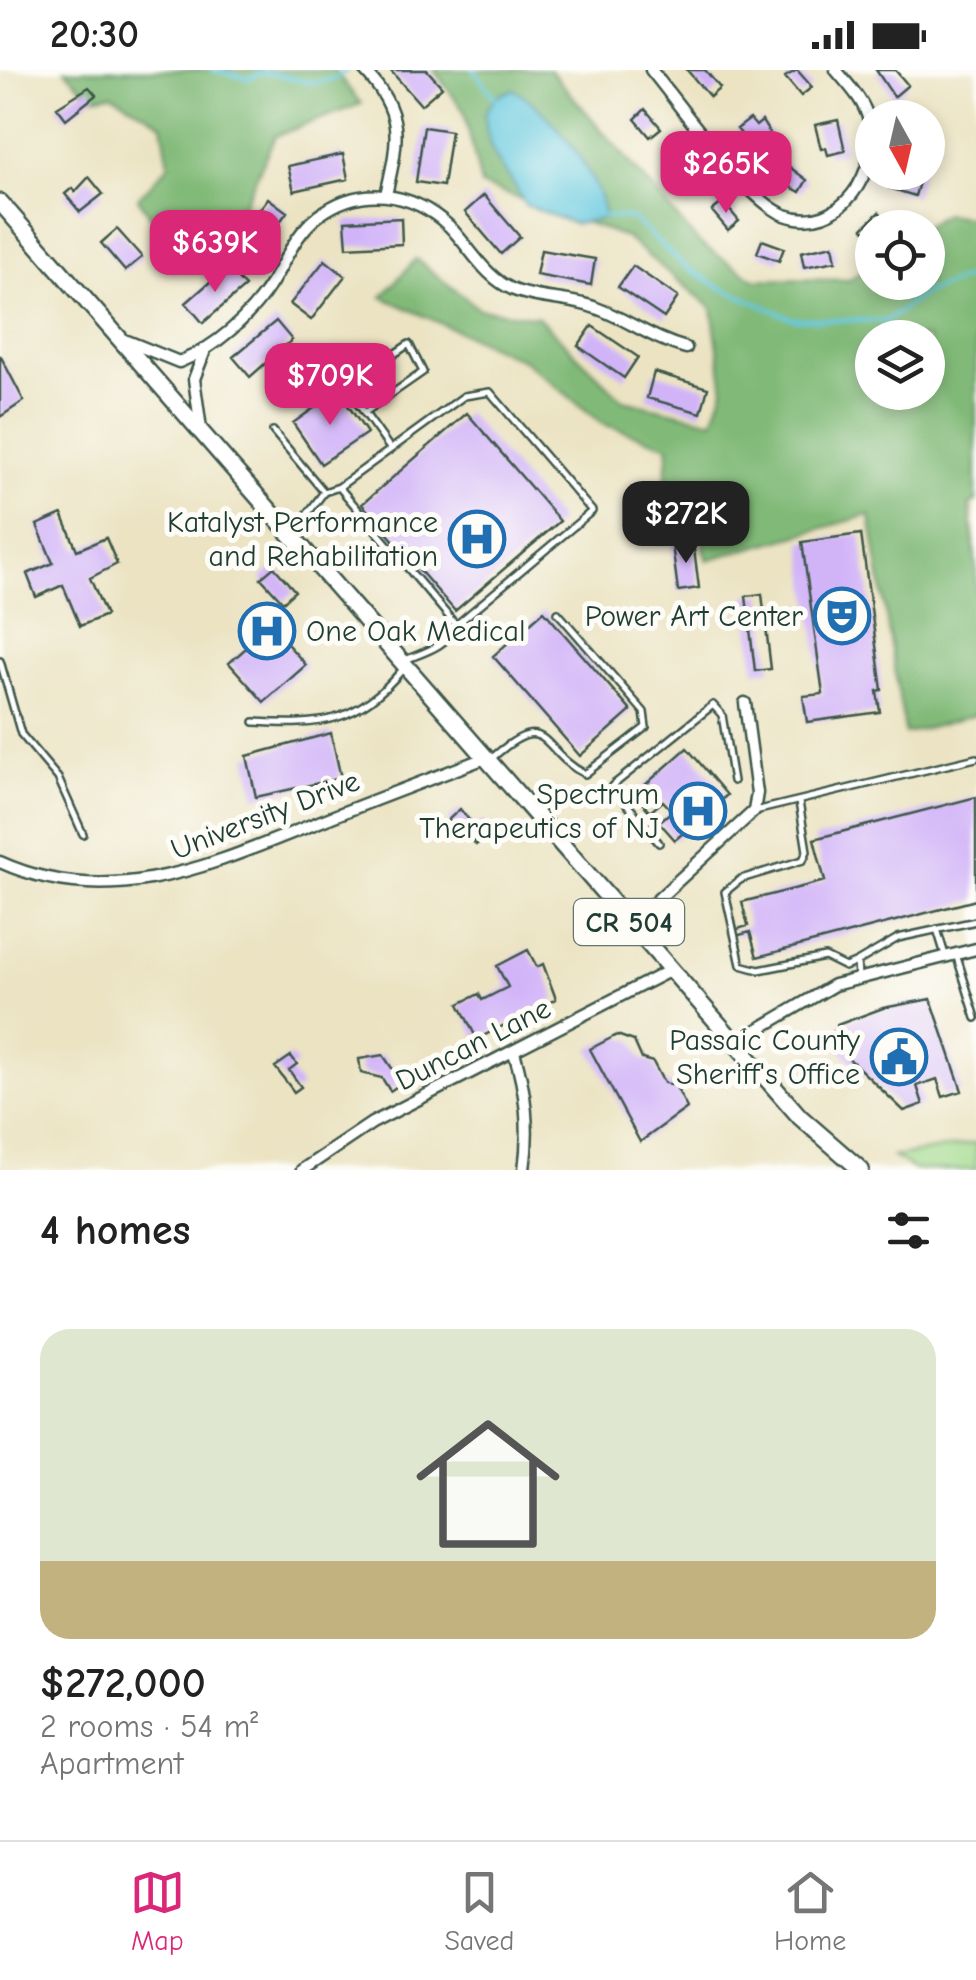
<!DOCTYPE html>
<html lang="en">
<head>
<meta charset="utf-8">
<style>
	:root { --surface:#fff; --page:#f2f2f2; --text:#222; --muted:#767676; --line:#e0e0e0; --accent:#db2777 }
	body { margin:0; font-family:"Comic Neue",sans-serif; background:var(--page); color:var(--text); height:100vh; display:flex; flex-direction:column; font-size:38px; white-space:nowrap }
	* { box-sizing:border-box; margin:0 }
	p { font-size:32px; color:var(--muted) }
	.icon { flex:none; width:55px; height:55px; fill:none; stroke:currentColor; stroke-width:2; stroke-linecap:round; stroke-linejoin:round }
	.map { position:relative; height:1100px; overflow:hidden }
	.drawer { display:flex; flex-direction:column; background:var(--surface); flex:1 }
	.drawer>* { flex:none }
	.needle { width:65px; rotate:172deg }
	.fabs { position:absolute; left:855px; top:30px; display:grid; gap:20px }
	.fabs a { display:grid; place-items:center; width:90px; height:90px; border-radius:50%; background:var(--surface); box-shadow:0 5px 15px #0003; font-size:50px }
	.price { position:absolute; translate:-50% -85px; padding:0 22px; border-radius:20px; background:var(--accent); color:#fff; font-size:32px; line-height:65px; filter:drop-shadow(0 2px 5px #0008) }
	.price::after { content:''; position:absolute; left:50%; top:60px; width:30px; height:22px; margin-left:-15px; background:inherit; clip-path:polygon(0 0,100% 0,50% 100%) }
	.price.selected { background:#222; color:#fff }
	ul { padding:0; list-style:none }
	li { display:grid; align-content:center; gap:20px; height:530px; padding:0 40px }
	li+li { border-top:2px solid var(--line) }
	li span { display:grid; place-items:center; height:310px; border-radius:30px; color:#555 }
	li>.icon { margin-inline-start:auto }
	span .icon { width:180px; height:180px; fill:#fffc; stroke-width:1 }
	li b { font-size:42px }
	h2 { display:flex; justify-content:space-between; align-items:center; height:120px; padding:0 40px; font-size:42px }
	.status { display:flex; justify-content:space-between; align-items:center; height:70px; padding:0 50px; background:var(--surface); direction:ltr }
	.status svg { height:28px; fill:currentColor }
	.dock { display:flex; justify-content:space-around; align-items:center; height:140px; border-top:2px solid var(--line); background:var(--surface); font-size:28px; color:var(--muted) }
	.dock a { display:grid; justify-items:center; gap:5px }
	.dock .selected { color:var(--accent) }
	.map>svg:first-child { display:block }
	.green { fill:#a2da8c; stroke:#608c60; stroke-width:2.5 }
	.forest { fill:#81ba78; stroke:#507c56; stroke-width:2.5; fill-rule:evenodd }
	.water { fill:#61c8de; stroke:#408289; stroke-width:2.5 }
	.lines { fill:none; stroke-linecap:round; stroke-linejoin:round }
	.stream { stroke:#61c8de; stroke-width:4 }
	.building { fill:#d1b4f8 }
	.service-casing { stroke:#3e5649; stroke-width:10 }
	.minor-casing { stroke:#3e5649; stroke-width:15 }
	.primary-casing { stroke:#3e5649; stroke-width:20 }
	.service { stroke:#fff; stroke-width:5 }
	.minor { stroke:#fff; stroke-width:10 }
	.primary { stroke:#fff; stroke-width:15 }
	.labels { text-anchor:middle; stroke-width:10; stroke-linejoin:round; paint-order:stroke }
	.shield { fill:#fdfcf7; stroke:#62766e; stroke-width:2.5 }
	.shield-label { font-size:28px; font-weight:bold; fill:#1f3d34 }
	.poi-label { font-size:30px; fill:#1f3d34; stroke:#fdfcf7; text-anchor:end }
	.street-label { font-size:30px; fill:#1f3d34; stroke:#fdfcf7 }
</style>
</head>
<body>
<div class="status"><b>20:30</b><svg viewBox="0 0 49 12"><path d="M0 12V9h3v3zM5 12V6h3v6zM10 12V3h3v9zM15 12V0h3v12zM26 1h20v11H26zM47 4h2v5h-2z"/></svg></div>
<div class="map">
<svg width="976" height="1100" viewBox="0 0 976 1100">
	<rect width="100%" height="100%" fill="#fdfcf7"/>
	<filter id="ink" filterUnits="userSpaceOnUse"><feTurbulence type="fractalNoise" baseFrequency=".01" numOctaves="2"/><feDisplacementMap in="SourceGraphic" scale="20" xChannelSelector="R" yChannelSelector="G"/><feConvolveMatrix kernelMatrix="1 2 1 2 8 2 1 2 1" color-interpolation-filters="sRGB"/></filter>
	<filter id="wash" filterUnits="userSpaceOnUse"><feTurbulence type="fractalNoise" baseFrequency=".0048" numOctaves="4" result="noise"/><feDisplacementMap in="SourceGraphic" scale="40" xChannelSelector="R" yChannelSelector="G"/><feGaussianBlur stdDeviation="2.25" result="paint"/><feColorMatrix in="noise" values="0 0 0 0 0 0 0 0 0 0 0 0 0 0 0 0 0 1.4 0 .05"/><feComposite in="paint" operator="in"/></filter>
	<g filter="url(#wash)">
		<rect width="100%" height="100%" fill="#ebe3c2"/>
		<!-- green -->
		<path class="green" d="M976,1073v27h-61l-22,-13z"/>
		<!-- forest -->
		<path class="forest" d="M65,0h269l27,34 -86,32 -32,70 -64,52 -41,-60 31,-33 -7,-41 -50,-30 -21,3z
			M434,0h116l149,173 55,36 95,1 23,-16v18h56l-4,-55 20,-13 32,4v284l-6,2 6,65v146l-71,19 -35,-219 -163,45 -5,-24 -43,7 10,-97 -66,-22 -78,-63 -143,-64 34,-38 63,50 59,8 85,83 90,21 11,-32 -12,-81 -87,-71 -144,-52 -17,-74zM872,268h56v54h-56z"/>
		<!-- water -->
		<path class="water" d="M513,19c39,22 86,85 92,129l-31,6 -49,-19c-17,-38 -38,-42 -40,-92l10,-16z"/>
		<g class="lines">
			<!-- stream -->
			<path class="stream" d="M213,0l36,9 14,-7 50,11 23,-5 11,-8
				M474,0l21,28
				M604,147l27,1 55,49 31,19 76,33 93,2 39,-28 51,-19"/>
		</g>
		<g id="blocks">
			<!-- building -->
			<path class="building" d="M390,0h37l15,17 -21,18z
				M687,0h18l15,18 -10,9z
				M797,0l15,17 -11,9 -16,-19z
				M876,0h19l13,15 -14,12z
				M89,17l7,8 -30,24 -9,-12z
				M645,39l16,19 -11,9 -15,-18z
				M750,49l6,7 6,-5 13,21 -16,14 -22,-27z
				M838,50l7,31 -17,4 -2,-7 -5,1 -6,-24z
				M424,57l27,4 -8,55 -27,-4z
				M680,80l20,25 -11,9 -20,-25z
				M343,84l5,25 -54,12 -6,-25z
				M780,90l27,20 -7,12 -20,-11 2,-5 -9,-5z
				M894,102h28l-7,24 -26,-8z
				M89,107l14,17 -23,18 -15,-18 7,-6 3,4z
				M484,125l36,42 -19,17 -36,-42z
				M268,128l19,14 -32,45 -20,-14z
				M723,132l16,19 -11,9 -16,-19z
				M879,142l10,10 -5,6h-12v9l-9,-9z
				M401,148l1,26 -55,3 -2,-26z
				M117,159l25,28 -17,14 -24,-28z
				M762,170l22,8 -5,13 -22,-8z
				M833,175l3,16 -32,6 -3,-15z
				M541,180l54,9 -4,26 -55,-10z
				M325,190l20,16 -34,44 -21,-16z
				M633,196l45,31 -14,21 -46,-31z
				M227,197l18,20 -42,36 -17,-20z
				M276,251l16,19 -42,37 -17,-20z
				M592,256l46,31 -14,21 -46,-32z
				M0,285l24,46 -24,16z
				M654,302l54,16 -7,25 -54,-15z
				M338,321l29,42 -46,31 -28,-41z
				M467,343l93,108 -105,90 -93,-107z
				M62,444l15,36 29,-12 11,26 -27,14 16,37 -26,11 -17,-41 -27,12 -9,-23 26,-11 -16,-38z
				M861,464l21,156 -5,1 3,21 -73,10 -4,-26 20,-2 -21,-152z
				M693,471l6,47 -21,3 -6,-47z
				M274,497l21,24 -12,11 -22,-24z
				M762,524l9,75 -16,2 -9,-75z
				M544,541l87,100 -51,45 -87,-100z
				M271,556l35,39 -42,37 -35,-39z
				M331,663l10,45 -85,19 -9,-41z
				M687,678l40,47 -52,45 -16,-18 13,-11 -9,-10 -13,11 -15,-18z
				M976,727v103l-219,57 -7,-25 -14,4 -2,-6 14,-4 -6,-24 83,-21 -11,-42z
				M460,739l15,18 7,-5 9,10 -15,13 -8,-10 -4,4 -14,-10 4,-3 -6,-6z
				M528,880l9,17 6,-3 13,35 -79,40 -18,-35 20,-10 3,6 26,-13 -11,-21z
				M931,929l31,92 -19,6 -6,-18 -20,7 6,18 -19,7 -80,-76 15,-5 -2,-5 46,-17z
				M617,965l17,6 8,18 11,3 11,21 11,2 12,23 -47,34 -50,-93z
				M383,985l19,28 -12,8 -8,-13 -21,-5 -2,-14z
				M291,986l6,8 -8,6 12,17 -7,5 -19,-25z"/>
		</g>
	</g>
	<g filter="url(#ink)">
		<use href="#blocks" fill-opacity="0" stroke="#3e5649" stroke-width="2.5"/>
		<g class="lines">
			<!-- service casing -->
			<g class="service-casing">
				<path id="service" d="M364,343l59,-41 -14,-28 -63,43 43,60
					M273,361l51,61
					M339,417l125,-91 26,-4 102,119 -136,114
					M293,463l31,-41 15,-5 117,138c-9,22 -32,27 -51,35
					M0,591l21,73 37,44 25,56
					M254,652c69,4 103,1 149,-53
					M492,688c58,-51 48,-6 93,16l61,-47 -2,-15 -86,-99
					M799,732l8,49 -4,9 -62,19 -16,13 16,73 18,5 66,-13 20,10 12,-5
					M755,741l221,-53
					M659,773l-47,-57 101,-81 9,10 11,66
					M937,859l8,26
					M956,884l20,64
					M858,906l-1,-14 41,-24 78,-17"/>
			</g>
			<!-- minor casing -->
			<g class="minor-casing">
				<path id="minor" d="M364,0c42,44 34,71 22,125
					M651,0c29,35 96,131 134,145 56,20 96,-45 84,-94 -5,-21 -20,-35 -33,-51
					M127,271l52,21c36,-14 71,-45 92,-78 15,-24 24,-50 47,-68 42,-32 93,-25 131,10 21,21 36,52 65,64 25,10 56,8 82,18 31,11 56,31 90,40
					M201,359l-7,-50 10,-26
					M0,792c110,50 211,3 314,-38 57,-23 114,-44 171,-66
					M631,854l123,-113 3,-18 -12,-90
					M735,973l99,-58 142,-36
					M514,982c12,40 16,76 10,118
					M302,1100l70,-47 299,-153"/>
			</g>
			<!-- primary casing -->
			<g class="primary-casing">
				<path id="primary" d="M0,132l800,915 61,53"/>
			</g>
			<!-- service -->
			<use href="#service" class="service"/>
			<!-- minor -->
			<use href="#minor" class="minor"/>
			<!-- primary -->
			<use href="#primary" class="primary"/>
		</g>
	</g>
	<!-- icons -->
	<defs>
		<g id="hospital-ring" transform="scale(2.875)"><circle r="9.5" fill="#fdfcf7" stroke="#1f6fb2" stroke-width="1.5"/><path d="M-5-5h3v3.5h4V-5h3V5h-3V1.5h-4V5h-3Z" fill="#1f6fb2"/></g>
		<g id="theatre-ring" transform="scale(2.875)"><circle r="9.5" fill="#fdfcf7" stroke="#1f6fb2" stroke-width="1.5"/><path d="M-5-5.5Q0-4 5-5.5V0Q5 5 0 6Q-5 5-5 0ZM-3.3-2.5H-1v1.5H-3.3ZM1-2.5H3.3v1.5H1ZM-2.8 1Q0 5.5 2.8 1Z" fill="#1f6fb2"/></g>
		<g id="civic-ring" transform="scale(2.875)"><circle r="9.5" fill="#fdfcf7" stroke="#1f6fb2" stroke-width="1.5"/><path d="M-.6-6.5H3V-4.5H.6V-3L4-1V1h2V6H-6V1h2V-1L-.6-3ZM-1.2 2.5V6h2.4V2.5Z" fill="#1f6fb2"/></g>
	</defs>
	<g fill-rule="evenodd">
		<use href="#hospital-ring" x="477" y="469"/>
		<use href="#theatre-ring" x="842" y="546"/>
		<use href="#hospital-ring" x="267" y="561"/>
		<use href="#hospital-ring" x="698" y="741"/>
		<use href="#civic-ring" x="899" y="987"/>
	</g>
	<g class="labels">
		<!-- shield labels -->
		<rect class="shield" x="574" y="829" width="110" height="46" rx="8"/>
		<g class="shield-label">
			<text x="629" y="862">CR 504</text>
		</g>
		<!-- poi labels -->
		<g class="poi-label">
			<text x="438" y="462">Katalyst Performance<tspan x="438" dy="34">and Rehabilitation</tspan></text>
			<text x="803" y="556">Power Art Center</text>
			<text x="306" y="571" text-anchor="start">One Oak Medical</text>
			<text x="659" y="734">Spectrum<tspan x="659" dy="34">Therapeutics of NJ</tspan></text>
			<text x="860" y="980">Passaic County<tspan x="860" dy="34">Sheriff's Office</tspan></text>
		</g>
		<!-- street labels -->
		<g class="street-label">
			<text transform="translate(265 745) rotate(-21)" y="10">University Drive</text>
			<text transform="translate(473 974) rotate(-27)" y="10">Duncan Lane</text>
		</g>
	</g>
</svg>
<div class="fabs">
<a><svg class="needle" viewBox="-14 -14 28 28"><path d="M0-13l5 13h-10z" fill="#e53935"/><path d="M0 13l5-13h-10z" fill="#767676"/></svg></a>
<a><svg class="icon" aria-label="locate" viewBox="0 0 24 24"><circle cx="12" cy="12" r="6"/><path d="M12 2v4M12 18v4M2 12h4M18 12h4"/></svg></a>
<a><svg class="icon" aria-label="layers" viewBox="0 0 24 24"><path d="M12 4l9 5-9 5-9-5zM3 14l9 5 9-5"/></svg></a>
</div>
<b class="price" style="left:726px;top:146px">$265K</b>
<b class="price" style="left:215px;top:225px">$639K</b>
<b class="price" style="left:330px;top:358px">$709K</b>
<b class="price selected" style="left:686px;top:496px">$272K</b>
</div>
<section class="drawer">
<h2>4 homes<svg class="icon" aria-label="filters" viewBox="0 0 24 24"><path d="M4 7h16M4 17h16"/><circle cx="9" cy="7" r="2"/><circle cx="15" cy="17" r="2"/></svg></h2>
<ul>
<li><span style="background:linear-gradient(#dfe7d0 75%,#c2b280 0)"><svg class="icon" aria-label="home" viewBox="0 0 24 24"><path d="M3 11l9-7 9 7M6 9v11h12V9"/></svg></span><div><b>$272,000</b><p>2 rooms · 54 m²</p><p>Apartment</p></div></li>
</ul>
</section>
<nav class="dock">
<a class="selected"><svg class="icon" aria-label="map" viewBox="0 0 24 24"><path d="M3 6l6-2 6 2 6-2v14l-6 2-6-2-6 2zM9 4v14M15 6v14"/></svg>Map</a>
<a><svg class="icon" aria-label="saved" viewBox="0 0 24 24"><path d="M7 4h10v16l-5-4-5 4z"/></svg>Saved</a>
<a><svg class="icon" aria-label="home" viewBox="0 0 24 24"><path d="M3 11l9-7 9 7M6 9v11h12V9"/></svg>Home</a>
</nav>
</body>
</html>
